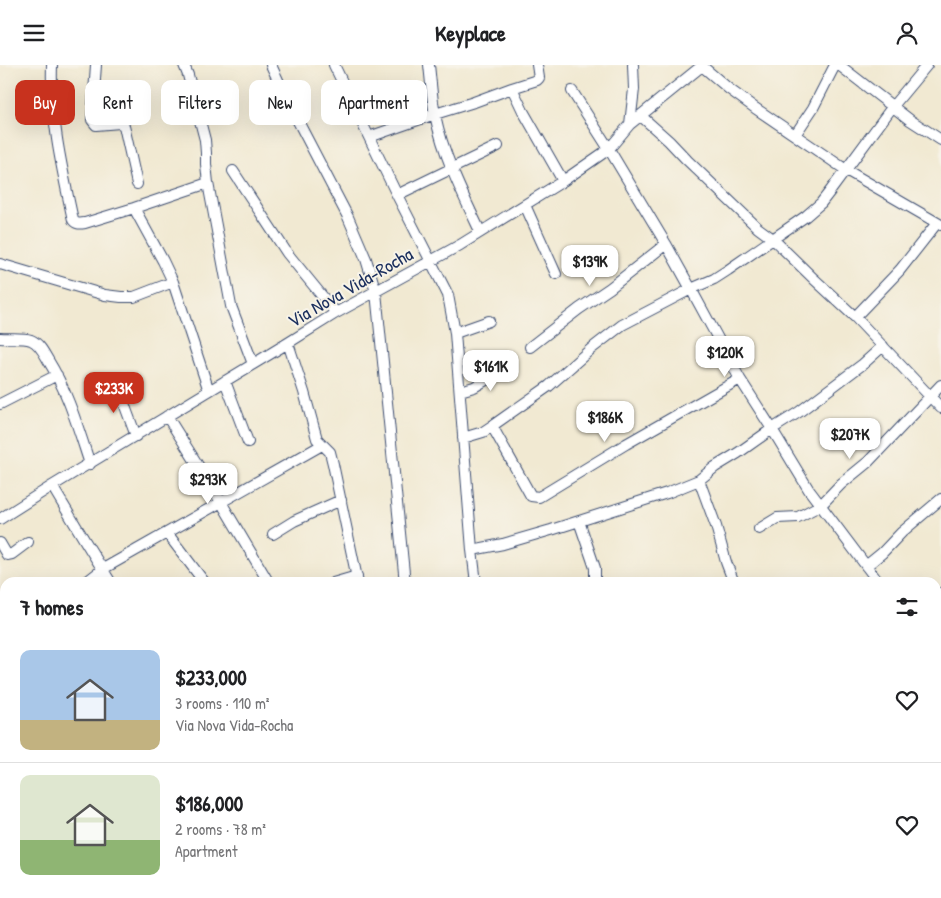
<!DOCTYPE html>
<html lang="en">
<head>
<meta charset="utf-8">
<style>
	:root { --surface:#fff; --page:#f2f2f2; --text:#202124; --muted:#757577; --line:#e0e0e0; --accent:#c8321e }
	body { margin:0; font-family:"Patrick Hand",sans-serif; background:var(--page); color:var(--text); height:100vh; display:flex; flex-direction:column; font-size:19px; white-space:nowrap }
	* { box-sizing:border-box; margin:0 }
	p { font-size:16px; color:var(--muted) }
	.icon { flex:none; width:28px; height:28px; fill:none; stroke:currentColor; stroke-width:2; stroke-linecap:round; stroke-linejoin:round }
	.map { position:relative; flex:1; overflow:hidden }
	.sheet { position:absolute; left:0px; top:512px; width:941px; height:321px; display:flex; flex-direction:column; background:var(--surface); border-radius:15px 15px 0 0; box-shadow:0 5px 20px #0002 }
	.sheet>* { flex:none }
	.guide { position:absolute; left:15px; top:15px; width:500px; height:45px; display:flex; gap:10px }
	.price { position:absolute; translate:-50% -42px; padding:0 11px; border-radius:10px; background:#fff; color:#222; font-size:16px; line-height:32px; filter:drop-shadow(0 1px 2px #0008) }
	.price::after { content:''; position:absolute; left:50%; top:30px; width:15px; height:11px; margin-left:-8px; background:inherit; clip-path:polygon(0 0,100% 0,50% 100%) }
	.price.current { background:var(--accent); color:#fff }
	ul { padding:0; list-style:none }
	li { display:flex; align-items:center; gap:15px; height:125px; padding:0 20px }
	li+li { border-top:1px solid var(--line) }
	li span { display:grid; place-items:center; flex:none; width:140px; height:100px; border-radius:10px; color:#555 }
	li>.icon { margin-inline-start:auto }
	span .icon { width:60px; height:60px; fill:#fffc; stroke-width:1 }
	li b { font-size:21px }
	h2 { display:flex; justify-content:space-between; align-items:center; height:60px; padding:0 20px; font-size:21px }
	.tag { padding:0 18px; border-radius:10px; background:var(--surface); box-shadow:0 5px 20px #0002; font-size:18px; line-height:45px }
	.tag.current { background:var(--accent); color:#fff }
	header { display:flex; justify-content:space-between; align-items:center; height:65px; padding:0 20px; background:var(--surface); font-size:22px; font-weight:700 }
	.map>svg:first-child { display:block }
	.lines { fill:none; stroke-linecap:round; stroke-linejoin:round }
	.minor-casing { stroke:#3b4b6f; stroke-width:12 }
	.minor { stroke:#fff; stroke-width:10 }
	.labels { text-anchor:middle; stroke-width:4; stroke-linejoin:round; paint-order:stroke }
	.street-label { font-size:19px; fill:#1b2f5e; stroke:#f7f3e8 }
</style>
</head>
<body>
<header><svg class="icon" aria-label="menu" viewBox="0 0 24 24"><path d="M4 6h16M4 12h16M4 18h16"/></svg>Keyplace<svg class="icon" aria-label="person" viewBox="0 0 24 24"><circle cx="12" cy="8" r="4"/><path d="M4 21q1-7 8-7t8 7"/></svg></header>
<div class="map">
<svg width="941" height="833" viewBox="0 0 941 833">
	<rect width="100%" height="100%" fill="#f7f3e8"/>
	<filter id="ink" filterUnits="userSpaceOnUse"><feTurbulence type="fractalNoise" baseFrequency=".02" numOctaves="2"/><feDisplacementMap in="SourceGraphic" scale="10" xChannelSelector="R" yChannelSelector="G"/><feConvolveMatrix kernelMatrix="1 2 1 2 8 2 1 2 1" color-interpolation-filters="sRGB"/></filter>
	<filter id="wash" filterUnits="userSpaceOnUse"><feTurbulence type="fractalNoise" baseFrequency=".0096" numOctaves="4" result="noise"/><feDisplacementMap in="SourceGraphic" scale="20" xChannelSelector="R" yChannelSelector="G"/><feGaussianBlur stdDeviation="1.12" result="paint"/><feColorMatrix in="noise" values="0 0 0 0 0 0 0 0 0 0 0 0 0 0 0 0 0 1.4 0 .05"/><feComposite in="paint" operator="in"/></filter>
	<g filter="url(#wash)">
		<rect width="100%" height="100%" fill="#f1e9d2"/>
	</g>
	<g filter="url(#ink)">
		<g class="lines">
			<!-- minor casing -->
			<g class="minor-casing">
				<path id="minor" d="M52,0c-2,52 10,104 21,155 3,4 6,4 12,3l49,-15 74,-25
					M96,0l-4,55 4,5 24,-2 4,3 13,58
					M184,0l4,10 17,65 1,13v11l2,19 23,123 22,58
					M271,0l18,39 59,113 18,42 10,33 29,291
					M334,0l63,130 51,100 7,38 17,217 4,33
					M429,0c2,17 3,34 6,50 9,42 27,78 45,116
					M839,0l71,55 31,20
					M702,1l27,23 26,19 91,62 95,55
					M512,23l11,23 40,70
					M572,26l37,58 57,95 25,45 49,90 32,50 37,61 70,93
					M641,51l28,25 18,19 71,68 15,11 41,40 41,38 86,91
					M630,59l4,-35 -1,-24
					M795,70l18,-27 22,-43
					M369,72l66,-23 39,-12 38,-14 25,-8 2,-2 -2,-13
					M233,106l54,82 49,60
					M397,130l101,-49
					M525,140l31,69
					M134,143l29,53 10,21 36,109
					M0,199l105,31 16,2h13l39,-15
					M855,252l45,-47 37,-47
					M455,268l34,-12
					M0,273c9,1 22,-1 31,2 8,3 13,13 17,20 20,32 30,68 42,104
					M288,278l16,49 13,47 13,13 3,12 25,119
					M530,282l49,-38 31,-21 56,-44
					M225,316l23,61
					M118,319l8,25 10,27
					M460,326l14,-4 36,-21
					M0,339l57,-29
					M167,351l54,86 48,81
					M492,361l39,70 8,1 87,-53 114,-65
					M463,373l20,-6 9,-6 57,-40 42,-37 31,-24 69,-36 23,-10 14,-9 78,-54 15,-13 10,-13 62,-84 34,-41
					M699,415l17,46 10,36 8,21
					M52,421l33,55 26,42
					M0,454l52,-33 236,-143 48,-30 124,-68 103,-64 46,-32 21,-25 73,-59
					M579,456l16,47v15
					M759,464l18,-11 21,-1 23,-12 20,-21 27,-22 73,-77
					M167,468l38,50
					M273,469l21,-13 47,-21
					M0,478l7,12 5,-1 16,-12
					M472,485l31,-6 48,-14 116,-37 32,-13 16,-13 23,-14 34,-24 27,-17 64,-48 20,-18
					M866,501l16,-13 20,-21 39,-33
					M85,518l18,-14 219,-124
					M333,518l24,-7
					M936,532l5,-4
					M0,575l5,-3
					M936,607l5,9
					M0,648l5,-3
					M0,726l5,-3
					M0,775l5,4
					M936,801l5,-4
					M62,829l5,4
					M148,829l2,4
					M228,829v4
					M291,829v4
					M430,829v4
					M481,829l10,4
					M771,829l12,4
					M350,833l1,-4
					M546,833l2,-4
					M589,833l2,-4
					M657,833l2,-4
					M736,833l2,-4
					M857,833l2,-4
					M906,833l4,-4"/>
			</g>
			<!-- minor -->
			<use href="#minor" class="minor"/>
		</g>
	</g>
	<g class="labels">
		<!-- street labels -->
		<g class="street-label">
			<text transform="translate(350 222) rotate(-30)" y="7">Via Nova Vida-Rocha</text>
		</g>
	</g>
</svg>
<b class="price" style="left:590px;top:222px">$139K</b>
<b class="price" style="left:725px;top:313px">$120K</b>
<b class="price" style="left:491px;top:327px">$161K</b>
<b class="price current" style="left:114px;top:349px">$233K</b>
<b class="price" style="left:605px;top:378px">$186K</b>
<b class="price" style="left:850px;top:395px">$207K</b>
<b class="price" style="left:208px;top:440px">$293K</b>
<div class="guide">
<a class="tag current">Buy</a>
<a class="tag">Rent</a>
<a class="tag">Filters</a>
<a class="tag">New</a>
<a class="tag">Apartment</a>
</div>
<section class="sheet">
<h2>7 homes<svg class="icon" aria-label="filters" viewBox="0 0 24 24"><path d="M4 7h16M4 17h16"/><circle cx="9" cy="7" r="2"/><circle cx="15" cy="17" r="2"/></svg></h2>
<ul>
<li><span style="background:linear-gradient(#a9c7e8 70%,#c2b280 0)"><svg class="icon" aria-label="home" viewBox="0 0 24 24"><path d="M3 11l9-7 9 7M6 9v11h12V9"/></svg></span><div><b>$233,000</b><p>3 rooms · 110 m²</p><p>Via Nova Vida-Rocha</p></div><svg class="icon" aria-label="heart" viewBox="0 0 24 24"><path d="M12 20l-8-8c-3-5 5-10 8-4 3-6 11-1 8 4z"/></svg></li>
<li><span style="background:linear-gradient(#dfe7d0 65%,#8fb573 0)"><svg class="icon" aria-label="home" viewBox="0 0 24 24"><path d="M3 11l9-7 9 7M6 9v11h12V9"/></svg></span><div><b>$186,000</b><p>2 rooms · 78 m²</p><p>Apartment</p></div><svg class="icon" aria-label="heart" viewBox="0 0 24 24"><path d="M12 20l-8-8c-3-5 5-10 8-4 3-6 11-1 8 4z"/></svg></li>
</ul>
</section>
</div>
</body>
</html>
